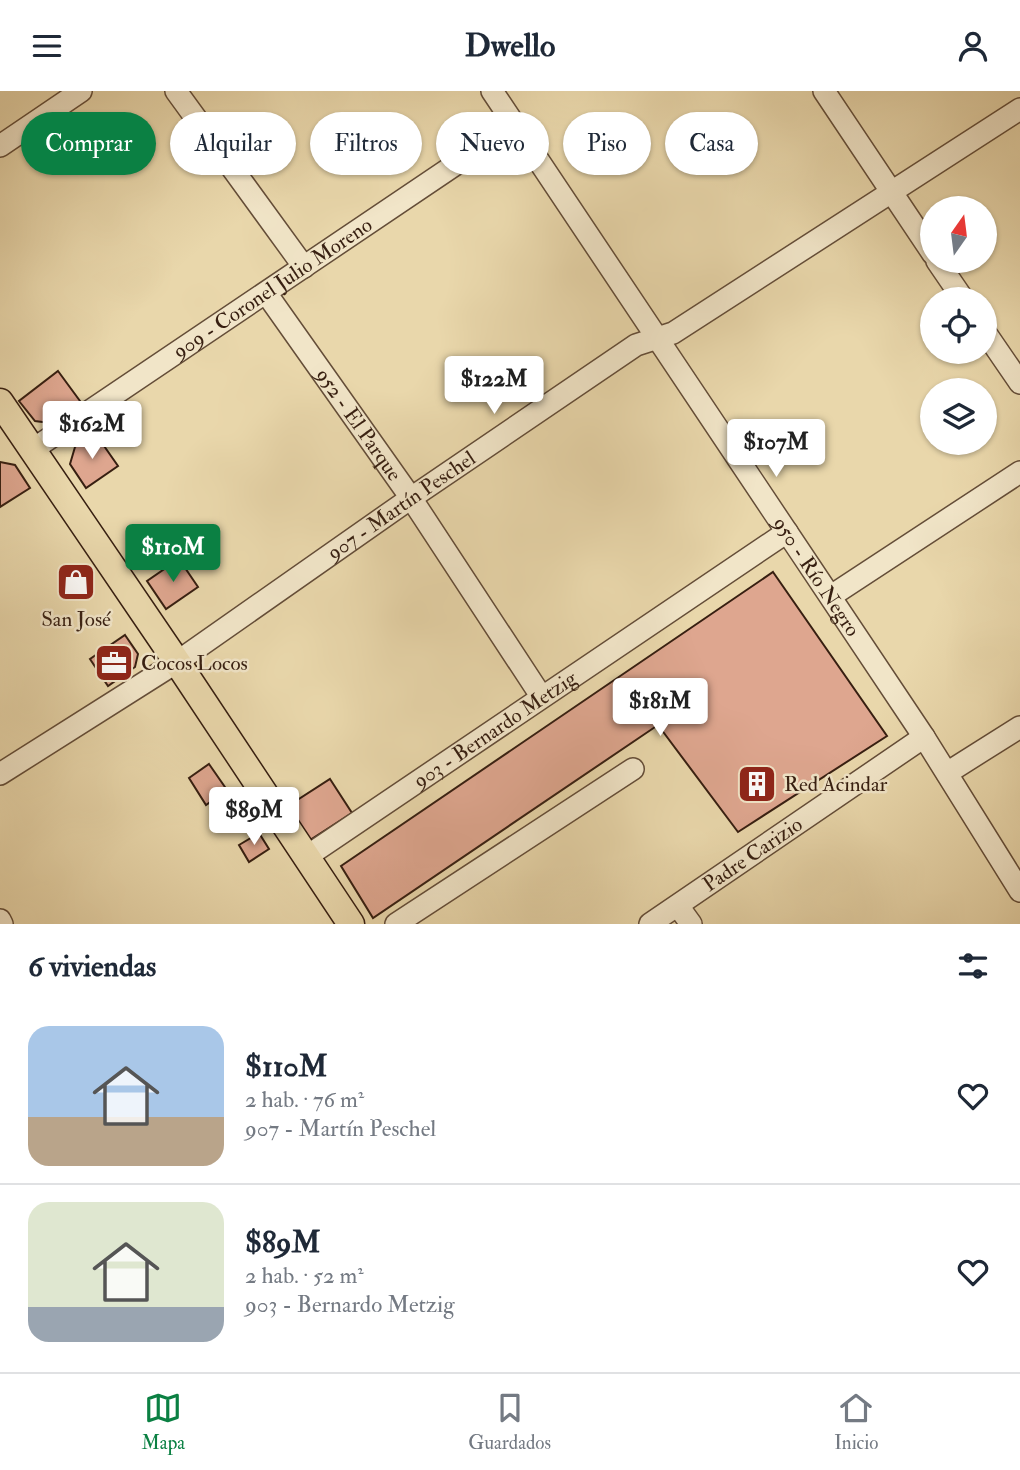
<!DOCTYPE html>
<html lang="es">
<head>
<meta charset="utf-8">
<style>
	:root { --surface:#fff; --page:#f2f2f3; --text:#1f2937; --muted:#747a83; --line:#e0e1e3; --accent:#0b8043 }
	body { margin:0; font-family:"IM FELL Double Pica",serif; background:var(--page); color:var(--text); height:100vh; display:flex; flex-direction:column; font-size:26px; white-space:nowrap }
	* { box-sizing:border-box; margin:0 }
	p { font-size:23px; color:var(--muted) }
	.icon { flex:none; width:38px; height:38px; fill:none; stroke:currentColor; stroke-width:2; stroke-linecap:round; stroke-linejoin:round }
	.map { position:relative; height:833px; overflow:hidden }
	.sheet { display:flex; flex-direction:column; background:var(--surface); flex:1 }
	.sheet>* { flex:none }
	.banner { position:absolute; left:21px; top:21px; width:978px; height:63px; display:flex; gap:14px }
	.needle { width:46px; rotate:14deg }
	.buttons { position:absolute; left:920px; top:105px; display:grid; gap:14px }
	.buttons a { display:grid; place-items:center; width:77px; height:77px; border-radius:50%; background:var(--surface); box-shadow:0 2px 5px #0004; font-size:35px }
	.price { position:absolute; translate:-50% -60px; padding:0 16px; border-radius:7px; background:#fff; color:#222; font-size:23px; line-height:46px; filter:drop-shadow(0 2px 4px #0008) }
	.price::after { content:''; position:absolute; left:50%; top:42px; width:21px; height:16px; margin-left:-10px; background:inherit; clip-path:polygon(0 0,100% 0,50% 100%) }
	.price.active { background:var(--accent); color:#fff }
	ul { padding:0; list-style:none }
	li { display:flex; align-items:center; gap:21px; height:175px; padding:0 28px }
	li+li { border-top:2px solid var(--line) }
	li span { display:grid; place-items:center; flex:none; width:196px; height:140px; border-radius:21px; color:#555 }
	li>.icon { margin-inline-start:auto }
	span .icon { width:84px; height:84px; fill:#fffc; stroke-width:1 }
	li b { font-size:30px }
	h2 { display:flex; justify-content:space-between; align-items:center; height:84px; padding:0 28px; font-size:30px }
	.tag { padding:0 24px; border-radius:32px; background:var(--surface); box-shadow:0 2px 5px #0004; font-size:24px; line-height:63px }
	.tag.active { background:var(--accent); color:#fff }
	header { display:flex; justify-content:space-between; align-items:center; height:91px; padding:0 28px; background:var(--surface); font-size:32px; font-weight:700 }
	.dock { display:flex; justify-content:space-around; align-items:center; height:98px; border-top:2px solid var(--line); background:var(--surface); font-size:19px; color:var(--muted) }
	.dock a { display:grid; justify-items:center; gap:4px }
	.dock .active { color:var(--accent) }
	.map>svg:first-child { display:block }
	.building { fill:#dea68f; stroke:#371f11; stroke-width:2 }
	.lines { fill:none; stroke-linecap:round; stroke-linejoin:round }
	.minor-casing { stroke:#644d38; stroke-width:24 }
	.major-casing { stroke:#371f11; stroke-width:29 }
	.minor { stroke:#f1e5c8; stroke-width:21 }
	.major { stroke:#e9d7ab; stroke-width:26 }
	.labels { text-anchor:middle; stroke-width:5; stroke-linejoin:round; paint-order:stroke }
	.street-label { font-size:21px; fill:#371f11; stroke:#f1e5c8 }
	.poi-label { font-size:21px; fill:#371f11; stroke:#f1e5c8; text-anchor:start }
</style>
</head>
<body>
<header><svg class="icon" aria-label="menu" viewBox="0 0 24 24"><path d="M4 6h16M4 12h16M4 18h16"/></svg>Dwello<svg class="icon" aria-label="person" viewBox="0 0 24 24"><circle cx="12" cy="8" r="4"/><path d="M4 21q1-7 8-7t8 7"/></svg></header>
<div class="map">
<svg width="1020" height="833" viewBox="0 0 1020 833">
	<rect width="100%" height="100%" fill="#e9d7ab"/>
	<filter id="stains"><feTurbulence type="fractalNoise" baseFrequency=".00286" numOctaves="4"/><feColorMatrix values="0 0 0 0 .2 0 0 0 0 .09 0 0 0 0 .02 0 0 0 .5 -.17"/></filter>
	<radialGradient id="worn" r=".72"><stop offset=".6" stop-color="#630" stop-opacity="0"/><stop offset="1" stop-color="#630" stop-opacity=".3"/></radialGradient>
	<!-- building -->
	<path class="building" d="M58,280l22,30 -30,22 -15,-2 -16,-20z
		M95,342l23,33 -32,22 -16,-24 5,-17z
		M0,371l15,3 15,23 -30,19z
		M179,468l19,28 -32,22 -19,-28z
		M78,475l14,22 -18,11 -14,-22z
		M773,481l114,164 -149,96 -80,-107 -285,193 -32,-52z
		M125,544l13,19 -3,13 -27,19 -18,-27z
		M209,673l18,26 -21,15 -17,-27z
		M330,688l22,34 -42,27 -22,-34z
		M259,742l10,16 -20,13 -10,-17z"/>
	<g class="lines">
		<!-- minor casing -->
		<g class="minor-casing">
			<g id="minor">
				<path d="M176,0l128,176"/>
				<path id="s1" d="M492,0l432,646 96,154"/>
				<path d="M824,0l109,163"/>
				<path d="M0,55l81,-55"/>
				<path d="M937,170l26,38"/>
				<path id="s2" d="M266,202l145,205 130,198"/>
				<path d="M985,241l35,51"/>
				<path id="s3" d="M32,359l482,-325"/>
				<path d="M831,505l189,-124"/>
				<path d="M947,682l73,-46"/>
				<path id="s4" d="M0,683l177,-112 234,-164 225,-153 37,-12 347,-224"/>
				<path id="s5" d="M306,766l481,-325"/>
				<path d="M678,815l13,18"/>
				<path d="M0,829l2,4"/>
				<path d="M396,833l237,-155"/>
				<path id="s6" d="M650,833l274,-187"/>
			</g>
		</g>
		<!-- major casing -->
		<g class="major-casing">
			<path id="major" d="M0,311l177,260 174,262"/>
		</g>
		<!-- minor -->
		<use href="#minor" class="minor"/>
		<!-- major -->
		<use href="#major" class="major"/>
	</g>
	<!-- icons -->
	<defs>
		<g id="shop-square" transform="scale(2.0125)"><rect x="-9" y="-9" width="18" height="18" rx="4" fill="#8f2418" stroke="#f1e5c8"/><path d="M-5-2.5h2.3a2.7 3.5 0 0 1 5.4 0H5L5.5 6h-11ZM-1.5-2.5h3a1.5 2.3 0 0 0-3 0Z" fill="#fff"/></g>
		<g id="office-square" transform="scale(2.0125)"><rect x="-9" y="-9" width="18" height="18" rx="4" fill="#8f2418" stroke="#f1e5c8"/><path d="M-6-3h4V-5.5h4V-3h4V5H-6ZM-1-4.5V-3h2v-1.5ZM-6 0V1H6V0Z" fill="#fff"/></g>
		<g id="building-square" transform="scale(2.0125)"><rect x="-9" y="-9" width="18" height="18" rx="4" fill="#8f2418" stroke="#f1e5c8"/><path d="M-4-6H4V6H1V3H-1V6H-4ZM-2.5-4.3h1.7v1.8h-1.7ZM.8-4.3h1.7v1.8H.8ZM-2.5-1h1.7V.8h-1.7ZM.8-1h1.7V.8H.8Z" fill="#fff"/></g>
	</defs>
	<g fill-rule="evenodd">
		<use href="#shop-square" x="76" y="491"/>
		<use href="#office-square" x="114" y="572"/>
		<use href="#building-square" x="757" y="693"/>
	</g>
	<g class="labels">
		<!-- street labels -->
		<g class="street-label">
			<text dy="7" stroke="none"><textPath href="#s3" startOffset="290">909 - Coronel Julio Moreno</textPath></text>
			<text dy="7" stroke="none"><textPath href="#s2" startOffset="161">952 - El Parque</textPath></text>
			<text dy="7" stroke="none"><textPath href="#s4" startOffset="483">907 - Martín Peschel</textPath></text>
			<text dy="7" stroke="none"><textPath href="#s1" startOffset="584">950 - Río Negro</textPath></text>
			<text dy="7" stroke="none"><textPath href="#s5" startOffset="228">903 - Bernardo Metzig</textPath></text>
			<text dy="7" stroke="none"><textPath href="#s6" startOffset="124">Padre Carizio</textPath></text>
		</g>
		<!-- poi labels -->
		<g class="poi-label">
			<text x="76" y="535" text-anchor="middle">San José</text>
			<text x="141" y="579">Cocos Locos</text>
			<text x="784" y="700">Red Acindar</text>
		</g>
	</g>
	<rect width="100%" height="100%" filter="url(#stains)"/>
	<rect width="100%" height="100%" fill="url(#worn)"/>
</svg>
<div class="buttons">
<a><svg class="needle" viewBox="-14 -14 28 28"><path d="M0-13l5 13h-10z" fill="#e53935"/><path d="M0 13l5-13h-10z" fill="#747a83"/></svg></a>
<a><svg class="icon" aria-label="locate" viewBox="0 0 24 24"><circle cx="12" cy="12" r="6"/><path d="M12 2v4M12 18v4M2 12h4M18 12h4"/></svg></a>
<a><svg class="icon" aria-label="layers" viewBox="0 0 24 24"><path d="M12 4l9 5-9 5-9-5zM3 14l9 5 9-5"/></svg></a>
</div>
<b class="price" style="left:494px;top:325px">$122M</b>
<b class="price" style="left:92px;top:370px">$162M</b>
<b class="price" style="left:776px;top:388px">$107M</b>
<b class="price active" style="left:173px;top:493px">$110M</b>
<b class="price" style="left:660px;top:647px">$181M</b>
<b class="price" style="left:254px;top:756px">$89M</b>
<div class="banner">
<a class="tag active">Comprar</a>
<a class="tag">Alquilar</a>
<a class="tag">Filtros</a>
<a class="tag">Nuevo</a>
<a class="tag">Piso</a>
<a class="tag">Casa</a>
</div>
</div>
<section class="sheet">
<h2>6 viviendas<svg class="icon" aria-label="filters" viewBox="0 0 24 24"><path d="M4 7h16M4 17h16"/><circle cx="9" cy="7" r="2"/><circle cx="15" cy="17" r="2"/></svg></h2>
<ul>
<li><span style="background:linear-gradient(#a9c7e8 65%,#b9a48a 0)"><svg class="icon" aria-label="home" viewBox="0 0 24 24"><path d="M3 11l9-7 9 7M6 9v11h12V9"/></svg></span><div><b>$110M</b><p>2 hab. · 76 m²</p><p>907 - Martín Peschel</p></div><svg class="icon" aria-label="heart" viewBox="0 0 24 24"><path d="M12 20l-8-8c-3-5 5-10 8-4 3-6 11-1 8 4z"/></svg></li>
<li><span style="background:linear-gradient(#dfe7d0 75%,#9aa5b1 0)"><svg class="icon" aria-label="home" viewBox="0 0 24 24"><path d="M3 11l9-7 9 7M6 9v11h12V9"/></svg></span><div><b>$89M</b><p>2 hab. · 52 m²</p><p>903 - Bernardo Metzig</p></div><svg class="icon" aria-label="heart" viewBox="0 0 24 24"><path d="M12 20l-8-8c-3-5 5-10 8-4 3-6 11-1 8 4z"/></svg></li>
</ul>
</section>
<nav class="dock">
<a class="active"><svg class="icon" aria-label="map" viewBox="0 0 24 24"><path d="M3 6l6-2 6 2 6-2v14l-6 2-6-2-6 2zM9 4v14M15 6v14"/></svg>Mapa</a>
<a><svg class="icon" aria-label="saved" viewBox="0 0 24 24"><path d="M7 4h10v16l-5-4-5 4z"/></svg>Guardados</a>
<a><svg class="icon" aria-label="home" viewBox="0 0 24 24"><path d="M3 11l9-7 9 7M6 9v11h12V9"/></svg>Inicio</a>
</nav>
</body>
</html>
